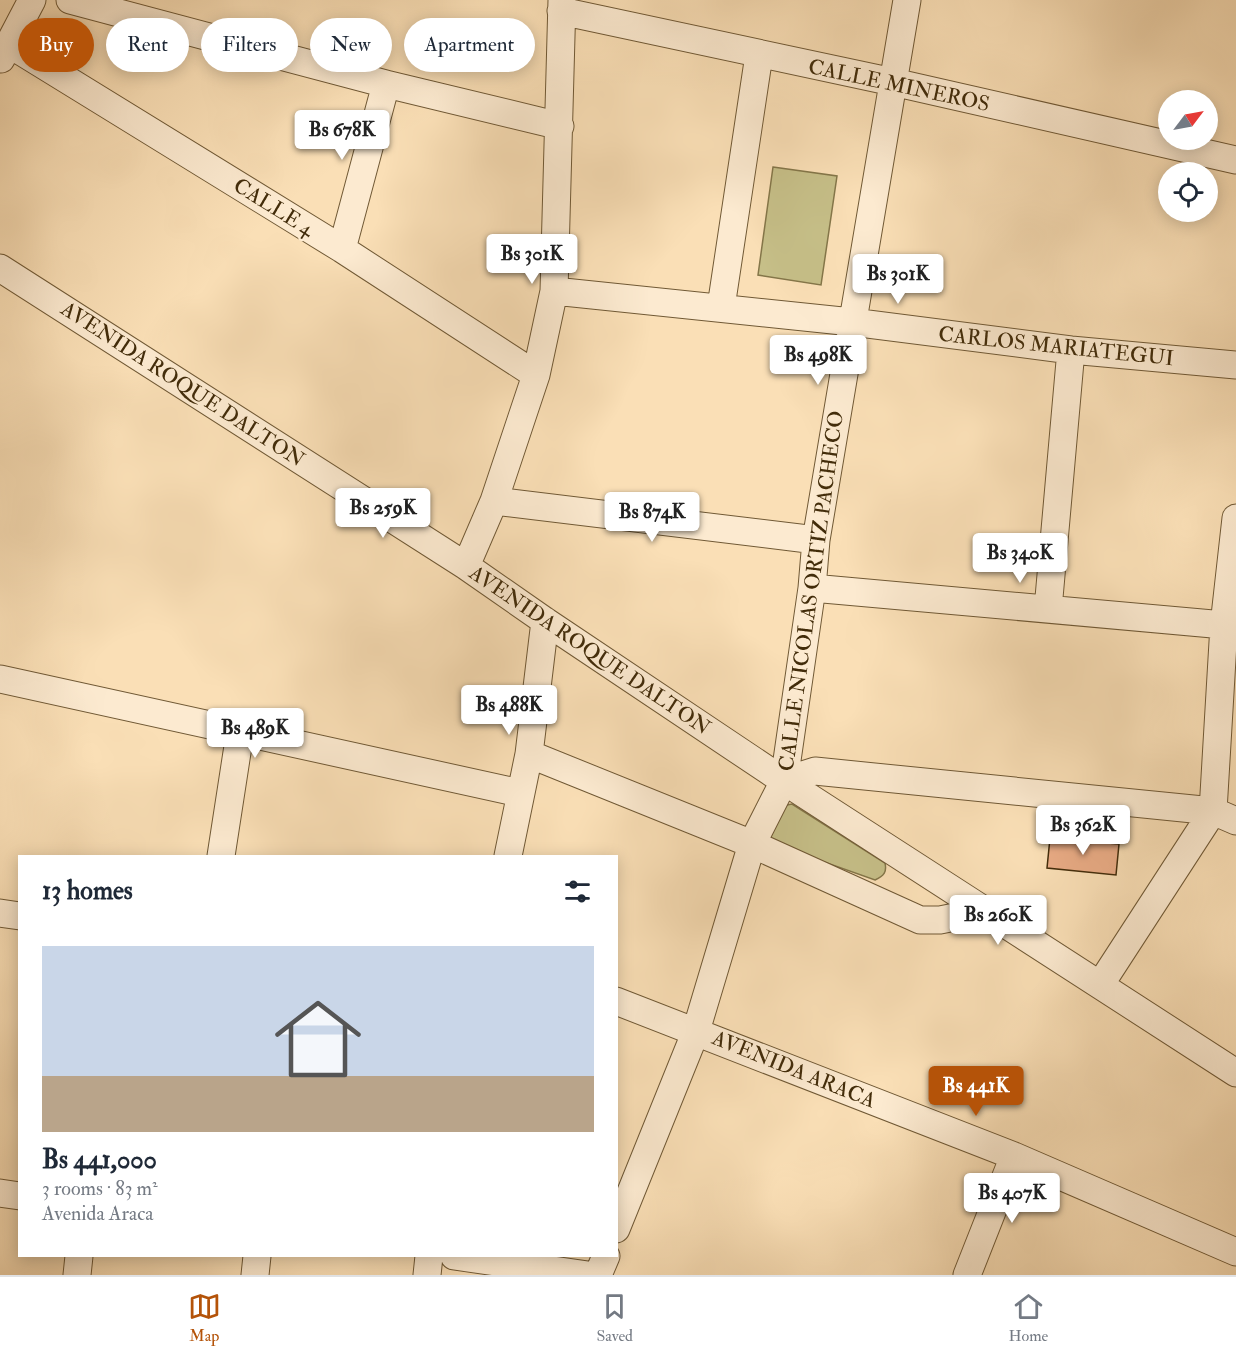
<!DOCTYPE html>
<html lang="en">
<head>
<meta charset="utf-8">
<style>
	:root { --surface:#fff; --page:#f2f2f3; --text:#1f2937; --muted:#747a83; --line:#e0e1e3; --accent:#b45309 }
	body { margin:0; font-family:"IM FELL Double Pica",serif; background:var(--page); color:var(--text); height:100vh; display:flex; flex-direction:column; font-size:22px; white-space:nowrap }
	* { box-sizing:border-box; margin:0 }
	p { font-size:20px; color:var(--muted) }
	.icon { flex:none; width:33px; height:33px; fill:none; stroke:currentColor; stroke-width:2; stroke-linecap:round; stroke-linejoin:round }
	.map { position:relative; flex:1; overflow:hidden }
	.drawer { position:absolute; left:18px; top:855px; width:600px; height:402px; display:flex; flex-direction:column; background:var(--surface); border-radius:0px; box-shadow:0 3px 15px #0003 }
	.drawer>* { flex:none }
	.banner { position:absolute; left:18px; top:18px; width:600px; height:54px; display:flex; gap:12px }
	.needle { width:39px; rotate:58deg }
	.fabs { position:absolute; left:1158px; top:90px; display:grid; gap:12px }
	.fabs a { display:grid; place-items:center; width:60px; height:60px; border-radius:50%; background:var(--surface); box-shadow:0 3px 15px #0003; font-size:30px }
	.price { position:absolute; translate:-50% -51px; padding:0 14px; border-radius:6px; background:#fff; color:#222; font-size:20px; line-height:39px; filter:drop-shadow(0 2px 3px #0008) }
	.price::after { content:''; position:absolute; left:50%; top:36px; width:18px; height:14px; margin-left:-9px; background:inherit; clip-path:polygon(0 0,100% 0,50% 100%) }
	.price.selected { background:var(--accent); color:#fff }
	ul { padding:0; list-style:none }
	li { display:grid; align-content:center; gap:12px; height:318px; padding:0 24px }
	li+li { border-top:2px solid var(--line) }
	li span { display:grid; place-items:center; height:186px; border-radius:0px; color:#555 }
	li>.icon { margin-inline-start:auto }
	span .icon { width:108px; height:108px; fill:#fffc; stroke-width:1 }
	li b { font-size:26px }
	h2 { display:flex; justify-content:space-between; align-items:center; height:72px; padding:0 24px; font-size:26px }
	.chip { padding:0 21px; border-radius:27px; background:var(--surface); box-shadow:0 3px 15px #0003; font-size:21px; line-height:54px }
	.chip.selected { background:var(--accent); color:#fff }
	.dock { display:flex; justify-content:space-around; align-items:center; height:84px; border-top:2px solid var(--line); background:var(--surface); font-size:16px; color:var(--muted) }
	.dock a { display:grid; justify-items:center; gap:3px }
	.dock .selected { color:var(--accent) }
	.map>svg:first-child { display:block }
	.green { fill:#c6bf88; stroke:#847649; stroke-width:1.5 }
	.building { fill:#eaac86; stroke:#422c0a; stroke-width:1.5 }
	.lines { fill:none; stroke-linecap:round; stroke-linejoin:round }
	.street-casing { stroke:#705935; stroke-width:29 }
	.street { stroke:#fcead0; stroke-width:27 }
	.labels { text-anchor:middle; stroke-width:4.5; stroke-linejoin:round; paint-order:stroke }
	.street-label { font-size:21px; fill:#422c0a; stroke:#fcead0 }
</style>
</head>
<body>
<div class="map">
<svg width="1236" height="1275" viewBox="0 0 1236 1275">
	<rect width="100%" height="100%" fill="#fadfb6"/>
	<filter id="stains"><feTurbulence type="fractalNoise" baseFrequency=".00333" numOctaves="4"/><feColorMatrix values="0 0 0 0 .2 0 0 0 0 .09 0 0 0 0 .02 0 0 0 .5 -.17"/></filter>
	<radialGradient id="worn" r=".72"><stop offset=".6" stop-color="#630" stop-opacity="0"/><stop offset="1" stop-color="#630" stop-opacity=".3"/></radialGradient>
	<!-- green -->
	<path class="green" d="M773,167l64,9 -16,109 -63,-10z
		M792,804l93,59c2,9 -1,13 -10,17l-102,-36 -3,-7 12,-31z"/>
	<!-- building -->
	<path class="building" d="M1050,838l69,6 -3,31 -69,-7z"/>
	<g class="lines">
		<!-- street casing -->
		<g class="street-casing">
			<path id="street" d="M70,0l316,84 174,42
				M561,11l332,71 343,78
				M9,44l333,205 194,126
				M1,59l31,-59
				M342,249l44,-165
				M0,268l466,298 79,55 239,160 452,292
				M554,291l298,31 219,28 165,15
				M721,307l38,-252
				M494,501l322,39
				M466,566l28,-65 42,-126 18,-84 8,-291
				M812,588l412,37
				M1048,609l23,-259
				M0,679l520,114
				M529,754l223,90 168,76h20l45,-9
				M784,781l31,-10 398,40 23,10
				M221,856l19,-123
				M508,856l21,-102 16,-133
				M0,913l20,3
				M1100,985l113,-174 11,-186 12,-107
				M616,1001l398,155 222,96
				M0,1193l20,3
				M616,1229l80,-198 56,-187 32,-63 28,-193 4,-48 91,-540
				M454,1256l134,19
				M77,1275l2,-19
				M255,1275l2,-19
				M427,1275l2,-19
				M598,1275l8,-19
				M967,1275l47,-119"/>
		</g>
		<!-- street -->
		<use href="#street" class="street"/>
	</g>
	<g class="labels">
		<!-- street labels -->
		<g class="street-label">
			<text transform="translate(899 85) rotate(12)" y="7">CALLE MINEROS</text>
			<text transform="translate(274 207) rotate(32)" y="7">CALLE 4</text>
			<text transform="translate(1056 346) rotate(6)" y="7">CARLOS MARIATEGUI</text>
			<text transform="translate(183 384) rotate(33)" y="7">AVENIDA ROQUE DALTON</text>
			<text transform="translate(811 591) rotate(-82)" y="7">CALLE NICOLAS ORTIZ PACHECO</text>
			<text transform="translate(590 650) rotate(34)" y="7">AVENIDA ROQUE DALTON</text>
			<text transform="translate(794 1069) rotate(22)" y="7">AVENIDA ARACA</text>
		</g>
	</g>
	<rect width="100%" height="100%" filter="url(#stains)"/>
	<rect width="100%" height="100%" fill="url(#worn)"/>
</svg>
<div class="fabs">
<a><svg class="needle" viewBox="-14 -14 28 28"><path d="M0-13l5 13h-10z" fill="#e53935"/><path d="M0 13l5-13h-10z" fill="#747a83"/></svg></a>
<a><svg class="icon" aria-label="locate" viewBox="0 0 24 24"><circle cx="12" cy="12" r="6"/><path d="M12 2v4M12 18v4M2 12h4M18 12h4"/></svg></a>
</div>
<b class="price" style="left:342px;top:161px">Bs 678K</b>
<b class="price" style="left:532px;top:285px">Bs 301K</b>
<b class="price" style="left:898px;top:305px">Bs 301K</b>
<b class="price" style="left:818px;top:386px">Bs 498K</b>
<b class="price" style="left:383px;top:539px">Bs 259K</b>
<b class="price" style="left:652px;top:543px">Bs 874K</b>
<b class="price" style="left:1020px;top:584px">Bs 340K</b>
<b class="price" style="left:509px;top:736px">Bs 488K</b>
<b class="price" style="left:255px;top:759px">Bs 489K</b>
<b class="price" style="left:1083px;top:856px">Bs 362K</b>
<b class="price" style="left:998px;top:946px">Bs 260K</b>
<b class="price selected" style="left:976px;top:1117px">Bs 441K</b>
<b class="price" style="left:1012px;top:1224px">Bs 407K</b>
<div class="banner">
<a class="chip selected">Buy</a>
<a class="chip">Rent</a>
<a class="chip">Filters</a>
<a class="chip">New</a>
<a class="chip">Apartment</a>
</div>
<section class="drawer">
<h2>13 homes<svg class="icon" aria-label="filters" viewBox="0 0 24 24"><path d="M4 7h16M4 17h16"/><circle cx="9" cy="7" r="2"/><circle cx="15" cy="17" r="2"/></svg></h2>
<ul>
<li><span style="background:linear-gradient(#c9d6e8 70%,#b9a48a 0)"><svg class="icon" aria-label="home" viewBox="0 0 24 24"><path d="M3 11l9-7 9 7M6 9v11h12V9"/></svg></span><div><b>Bs 441,000</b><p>3 rooms · 83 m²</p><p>Avenida Araca</p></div></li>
</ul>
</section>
</div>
<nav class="dock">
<a class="selected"><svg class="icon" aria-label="map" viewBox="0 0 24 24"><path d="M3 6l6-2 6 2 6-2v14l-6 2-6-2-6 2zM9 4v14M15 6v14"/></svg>Map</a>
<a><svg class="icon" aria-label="saved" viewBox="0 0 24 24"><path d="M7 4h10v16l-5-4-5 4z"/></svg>Saved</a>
<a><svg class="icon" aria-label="home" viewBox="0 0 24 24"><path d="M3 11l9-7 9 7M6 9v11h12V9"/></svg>Home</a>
</nav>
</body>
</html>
